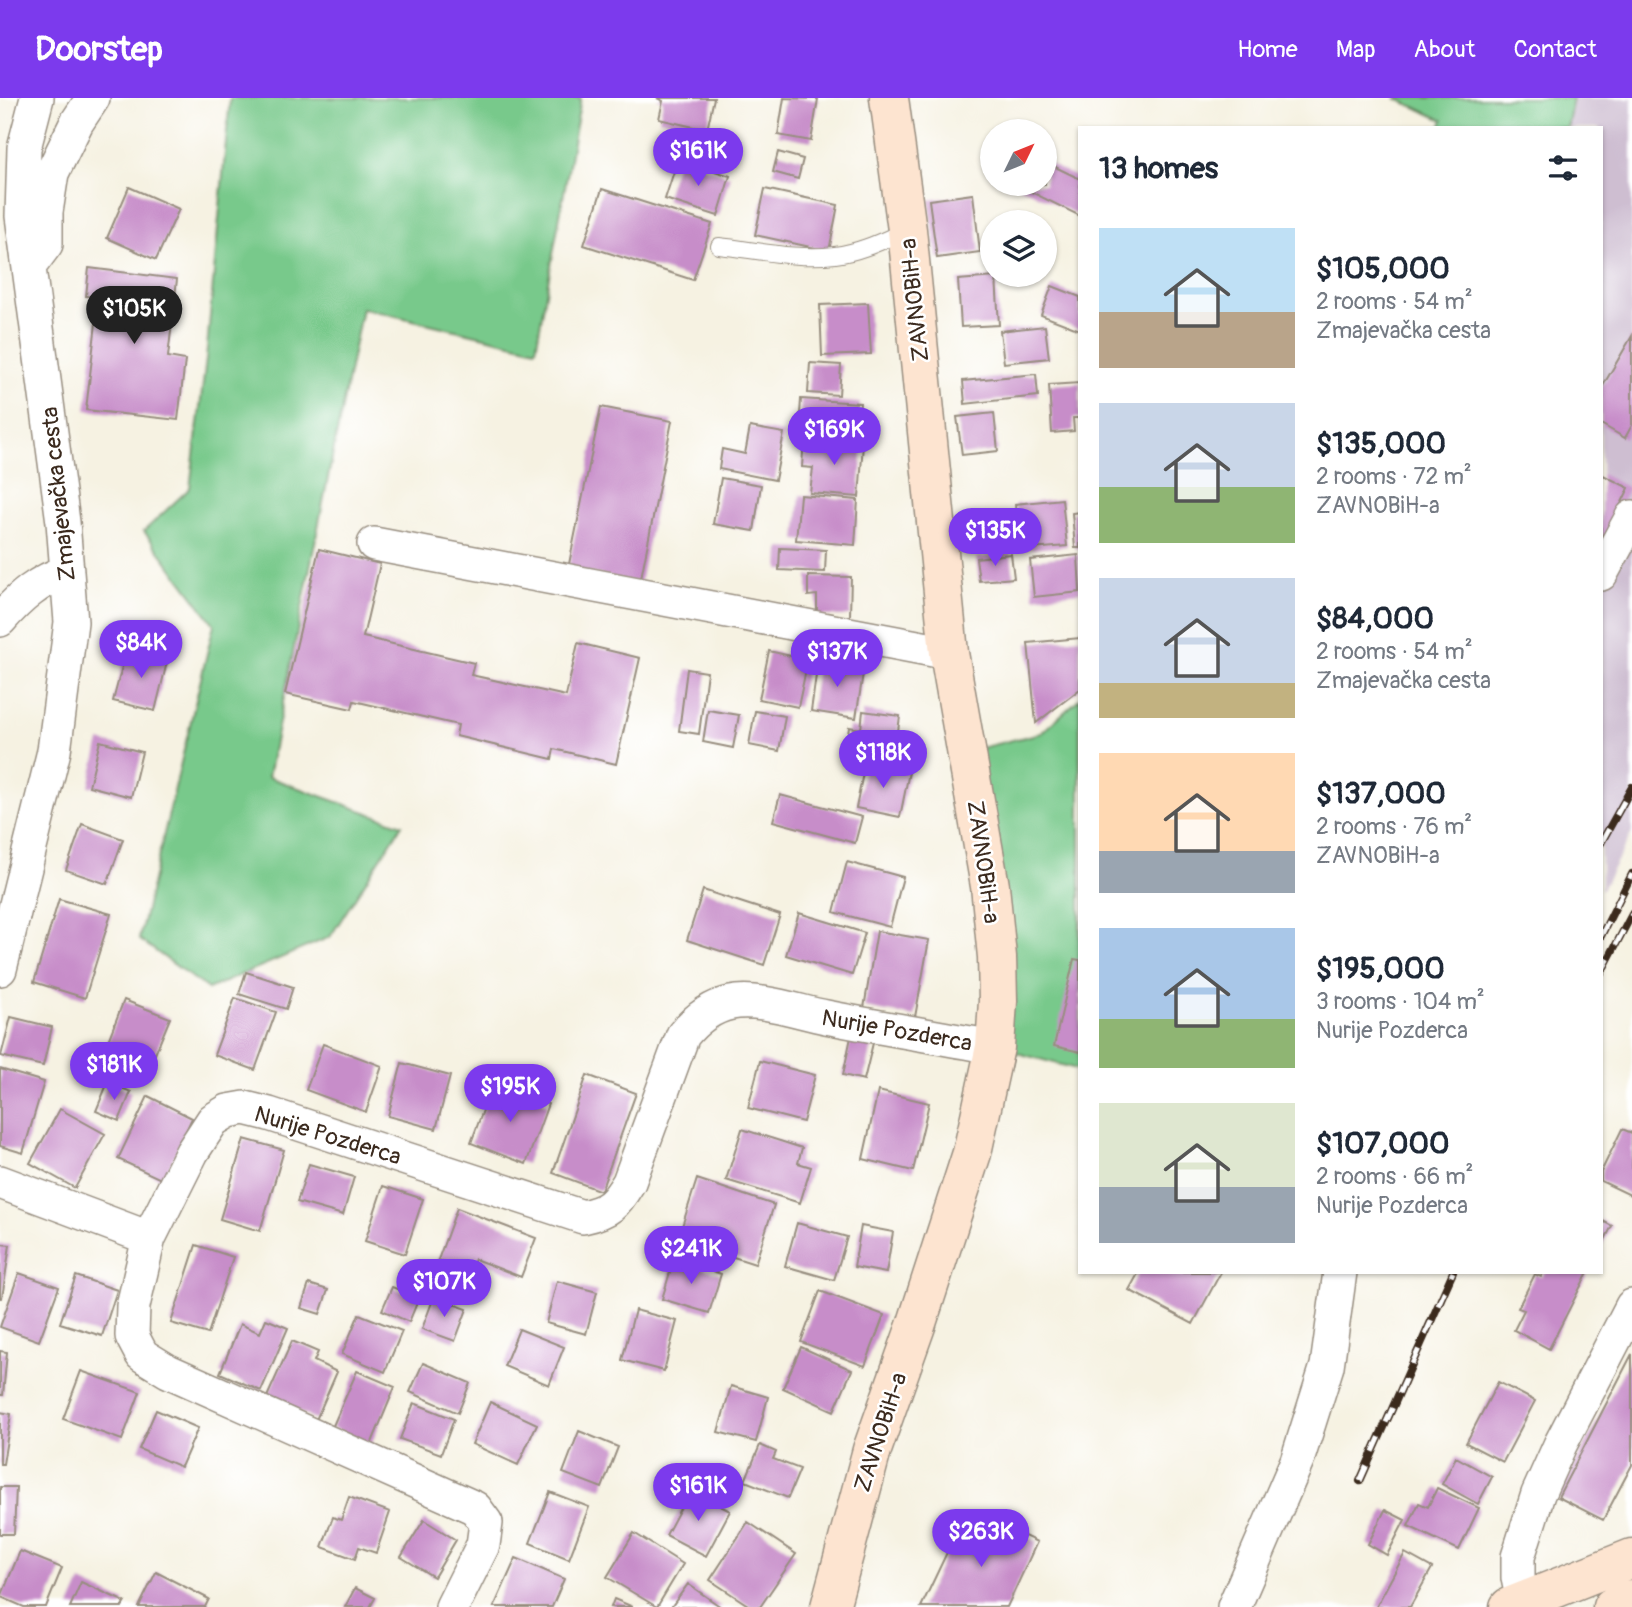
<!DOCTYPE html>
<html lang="en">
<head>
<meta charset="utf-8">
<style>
	:root { --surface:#fff; --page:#f6f6f7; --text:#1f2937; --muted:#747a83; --accent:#7c3aed }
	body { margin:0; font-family:Pangolin,sans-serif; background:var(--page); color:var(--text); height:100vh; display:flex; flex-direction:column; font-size:26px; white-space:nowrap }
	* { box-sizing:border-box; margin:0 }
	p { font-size:23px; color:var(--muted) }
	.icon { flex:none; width:38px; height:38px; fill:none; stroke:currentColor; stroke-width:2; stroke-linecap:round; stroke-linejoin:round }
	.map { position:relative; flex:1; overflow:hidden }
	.details { position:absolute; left:1078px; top:28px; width:525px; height:1148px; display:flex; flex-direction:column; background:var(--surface); border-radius:0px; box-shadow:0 2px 5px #0004 }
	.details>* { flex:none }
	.needle { width:46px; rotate:47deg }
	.controls { position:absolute; left:980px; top:21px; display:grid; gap:14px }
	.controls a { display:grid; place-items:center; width:77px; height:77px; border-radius:50%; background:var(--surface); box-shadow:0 2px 5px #0004; font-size:35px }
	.price { position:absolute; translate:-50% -60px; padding:0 16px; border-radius:24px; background:var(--accent); color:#fff; font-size:23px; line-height:46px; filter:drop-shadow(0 2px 4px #0008) }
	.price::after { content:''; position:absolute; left:50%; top:42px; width:21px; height:16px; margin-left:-10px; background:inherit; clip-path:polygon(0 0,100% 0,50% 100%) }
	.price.on { background:#222; color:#fff }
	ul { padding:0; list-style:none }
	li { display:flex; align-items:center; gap:21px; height:175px; padding:0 21px }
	li span { display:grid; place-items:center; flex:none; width:196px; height:140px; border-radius:0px; color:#555 }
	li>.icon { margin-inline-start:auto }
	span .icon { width:84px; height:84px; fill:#fffc; stroke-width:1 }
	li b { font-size:30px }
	h2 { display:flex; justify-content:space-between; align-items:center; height:84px; padding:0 21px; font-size:30px }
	header { display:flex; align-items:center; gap:42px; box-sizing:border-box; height:98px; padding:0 35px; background:var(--accent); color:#fff }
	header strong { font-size:33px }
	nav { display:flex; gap:38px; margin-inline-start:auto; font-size:24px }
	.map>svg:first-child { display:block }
	.industrial { fill:#cebed1 }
	.green { fill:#78c98b; stroke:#5a7a54; stroke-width:2 }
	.building { fill:#c78dc9 }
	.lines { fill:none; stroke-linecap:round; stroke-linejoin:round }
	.service-casing { stroke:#988e80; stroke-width:18 }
	.minor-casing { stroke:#988e80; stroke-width:36 }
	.secondary-casing { stroke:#988e80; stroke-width:41 }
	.service { stroke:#fff; stroke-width:16 }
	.minor { stroke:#fff; stroke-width:33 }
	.secondary { stroke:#fde4d0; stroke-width:38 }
	.rail-casing { stroke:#3b2a1e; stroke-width:8 }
	.rail { stroke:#fff; stroke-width:5; stroke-dasharray:16; stroke-linecap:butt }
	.labels { text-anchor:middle; stroke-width:5; stroke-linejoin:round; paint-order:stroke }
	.street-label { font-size:23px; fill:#3b2a1e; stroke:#fff }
</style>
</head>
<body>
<header>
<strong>Doorstep</strong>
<nav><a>Home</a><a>Map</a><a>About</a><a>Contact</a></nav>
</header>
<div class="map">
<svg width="1632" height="1509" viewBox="0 0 1632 1509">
	<rect width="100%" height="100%" fill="#fff"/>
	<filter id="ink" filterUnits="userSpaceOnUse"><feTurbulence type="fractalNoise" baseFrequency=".0143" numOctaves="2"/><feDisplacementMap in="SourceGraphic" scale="14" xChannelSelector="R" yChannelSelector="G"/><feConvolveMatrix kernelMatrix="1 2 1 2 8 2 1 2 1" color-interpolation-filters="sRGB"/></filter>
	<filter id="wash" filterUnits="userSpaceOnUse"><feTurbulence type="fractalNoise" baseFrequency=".00686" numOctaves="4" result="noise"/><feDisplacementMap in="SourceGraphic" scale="28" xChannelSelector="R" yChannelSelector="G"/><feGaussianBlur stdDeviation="1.57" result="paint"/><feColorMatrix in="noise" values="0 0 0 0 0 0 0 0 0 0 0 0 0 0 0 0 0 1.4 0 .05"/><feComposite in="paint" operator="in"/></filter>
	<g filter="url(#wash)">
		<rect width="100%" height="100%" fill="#f6f2e2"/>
		<!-- industrial -->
		<path class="industrial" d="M1573,0h59v735l-31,58v-763h-34z"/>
		<!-- green -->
		<path class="green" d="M230,0h351l-45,251 -174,-41 -94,469 134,48 -72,112 -122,52 -69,-50 75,-315 -70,-93 46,-43 16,-129z
			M1395,0h178l-6,30h-127l3,-8z
			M1080,600v372l-85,-23 -31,-295 77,-19z"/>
		<g id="blocks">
			<!-- building -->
			<path class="building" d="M657,0h57l-7,32 -48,-11 4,-18z
				M784,0l34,1 -7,42 -33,-6z
				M778,54l25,7 -5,20 -25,-7z
				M678,61l52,17 -12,40 -53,-17z
				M1045,64l35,17v37l-65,-32h30z
				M129,89l50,22 -23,51 -49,-22z
				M602,91l110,35 -19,56 -109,-35z
				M765,91l73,16 -9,46 -74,-16z
				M973,96l7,58 -43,6 -8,-58z
				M89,170l88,11 -9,78 17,3 -7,60 -92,-10 13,-113 -13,-1z
				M996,179l3,48 -38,2 -3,-47z
				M1052,188l28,11v33l-39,-15z
				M868,205l3,51 -49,2 -2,-51z
				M1045,228l4,32 -45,5 -4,-32z
				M1632,238v89l-7,13 -24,-14v-35z
				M810,265l31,2 -2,30 -31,-2z
				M1036,276l2,22 -73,8 -2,-23z
				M1080,285v35h-7l1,13 -22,2 -3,-48z
				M801,301l59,4 -2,31 -59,-4z
				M601,309l71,14 -32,162 -72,-14z
				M994,315l4,38 -36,4 -5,-38z
				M750,329l34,6 -9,47 -56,-11 3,-20 23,5z
				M804,340l59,6 -4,53 -49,-4 3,-25 -11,-1z
				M1601,376l28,14 -28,57z
				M721,380l40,7 -7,46 -41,-7z
				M800,397l58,5 -3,45 -59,-5z
				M1062,401l5,47 -48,4 -4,-46z
				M1080,414v36h-5l-3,-35z
				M780,450l46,2 -1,22 -46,-2z
				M319,451l61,15 -17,73 111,26 -3,12 95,21 12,-53 62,15 -24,106 -62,-15 -2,10 -96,-23 2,-11 -104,-24 -2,8 -67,-15z
				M1011,456l3,24 -35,3 -3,-23z
				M1078,457l2,37 -46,5 -4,-37z
				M808,478l43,1 -1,39h-33v-21l-9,1z
				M1080,540v51l-44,34 -8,-80z
				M127,550l41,10 -13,53 -42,-10z
				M769,553l39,9 -10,47 -39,-8z
				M818,563l46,6 -8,51 -45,-7z
				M687,571l20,3 -8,62 -20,-3z
				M708,612l31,5 -6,33 -30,-6z
				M755,613l30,5 -6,35 -30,-6z
				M863,613l37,5 -6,46 -49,-7 4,-28 12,2z
				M100,643l42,11 -11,45 -42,-11z
				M865,665l44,9 -9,45 -44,-9z
				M780,697l82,22 -7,26 -82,-22z
				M82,726l41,15 -16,45 -41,-14z
				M847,764l56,15 -13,50 -56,-15z
				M703,792l77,25 -16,50 -77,-25z
				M59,801l52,15 -26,84 -51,-16z
				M799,815l66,20 -13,42 -66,-20z
				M877,833l52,9 -14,77 -51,-9z
				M1074,861l6,1v92l-26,-6z
				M246,874l47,15 -7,22 -47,-15z
				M235,900l41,14 -21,58 -41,-15z
				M124,902l46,18 -19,46 -45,-18z
				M11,919l41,10 -9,39 -42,-10z
				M851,939l22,6 -9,37 -21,-5z
				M323,946l59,22 -16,46 -60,-22z
				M760,963l55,14 -12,47 -55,-14z
				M402,965l48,13 -14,53 -48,-13z
				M0,971l44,13 -21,71 -23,-7z
				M587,977l49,18 -35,98 -48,-18z
				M108,984l23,10 -12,29 -23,-10z
				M493,985l55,21 -22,60 -55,-21z
				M878,993l51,12 -16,68 -50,-12z
				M148,998l44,22 -29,62 -45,-21z
				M60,1011l45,25 -30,54 -45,-25z
				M742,1031l60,19 -4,15 13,4 -11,36 -74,-23z
				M1622,1031l10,4v63l-31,-15v-9z
				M244,1041l40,11 -24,81 -40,-12z
				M309,1066l45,13 -11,38 -46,-13z
				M697,1081l77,26 -19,59 -77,-25z
				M383,1088l40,13 -18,55 -40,-13z
				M457,1110l79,30 -15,39 -46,-18 -5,13 -32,-12z
				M1601,1122l11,6 -11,21z
				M797,1125l50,14 -13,43 -49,-14z
				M861,1128l32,6 -7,41 -32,-6z
				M0,1146l10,1 -8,53h-2z
				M196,1147l37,12 -25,77 -37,-11z
				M674,1161l47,15 -12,39 -47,-14z
				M1139,1174h82l-28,52 -64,-34z
				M1544,1174h44l-39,77 -35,-19 10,-20 -6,-2 17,-34 6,3z
				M19,1175l40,14 -20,54 -39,-14z
				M76,1178l41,14 -15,46 -42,-13z
				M557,1183l40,11 -11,42 -40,-11z
				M309,1186l19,6 -8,24 -19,-6z
				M392,1189l27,11 -10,24 -27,-12z
				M820,1193l64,24 -19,51 -64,-24z
				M434,1199l33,12 -12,32 -33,-12z
				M635,1212l42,11 -13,50 -42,-11z
				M359,1216l43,17 -17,41 -43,-18z
				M266,1221l22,9 -27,63 -41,-18 20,-49 20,9z
				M519,1231l45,18 -15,38 -45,-19z
				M292,1243l26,11 -4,9 23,11 -21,48 -49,-23z
				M801,1249l51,23 -18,41 -51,-23z
				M0,1253l7,1 -4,43h-3z
				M1632,1256v111l-29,55 -45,-23z
				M423,1265l47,20 -12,30 -48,-21z
				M81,1273l59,21 -18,48 -59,-21z
				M357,1273l38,16 -24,58 -39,-17z
				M1498,1284l37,19 -32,61 -37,-19z
				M731,1288l37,11 -12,45 -38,-10z
				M490,1304l47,22 -19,41 -46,-21z
				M414,1305l40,16 -13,35 -41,-15z
				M156,1312l42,18 -17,39 -42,-18z
				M0,1314l11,2 -8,50h-3z
				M579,1333l39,16 -16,41 -39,-15z
				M760,1347l16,7 -3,7 27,10 -12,29 -43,-17z
				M1456,1359l36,20 -14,27 -36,-20z
				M0,1389h16l-2,47h-14z
				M1437,1390l42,20 -20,42 -51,-24 11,-23 9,4z
				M690,1392l40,21 -24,45 -40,-21z
				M550,1394l39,15 -20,52 -39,-16z
				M349,1399l41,15 -14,41 -17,-6 -4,12 -33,-12 11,-30 8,3z
				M1385,1412l20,10 -18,35 -19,-11z
				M989,1421l48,23 -30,65h-86l39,-82 22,10z
				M424,1422l32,20 -22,37 -33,-20z
				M748,1424l48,32 -36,53h-9l-41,-27z
				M634,1435l49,31 -26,43 -50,-30z
				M20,1453l42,17 -16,39h-22l-23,-10z
				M1405,1455l27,15 -22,39h-34z
				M516,1460l48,21 -12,28h-58z
				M156,1474l53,27 -4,8h-66z
				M81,1484l44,20 -3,5h-52z
				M688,1486l33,23h-47l-2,-1z
				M355,1490l20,10 -5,9h-25z
				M614,1501l19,8h-22z"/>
		</g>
	</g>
	<g filter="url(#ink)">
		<use href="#blocks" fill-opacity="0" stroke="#988e80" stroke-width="2"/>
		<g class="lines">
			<!-- service casing -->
			<g class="service-casing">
				<path id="service" d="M719,148c37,4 78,14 116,9 26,-3 49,-15 72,-25"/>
			</g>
			<!-- minor casing -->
			<g class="minor-casing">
				<path id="minor" d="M34,162l12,-16v-32l6,-39 25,-51 16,-24
					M374,446l575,109
					M1601,476l31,-57
					M0,522c19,-22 39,-40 67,-48
					M0,871l54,-218 17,-129 -8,-100 -41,-306 2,-68 13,-50
					M0,1084l149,56
					M1523,1503l-5,-23v-21l20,-63 22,-49 72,-139
					M452,1509l31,-62 3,-22 -11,-15 -307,-137 -26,-16 -10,-19 1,-30 16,-68 43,-86 21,-32 15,-9 17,-3 24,6 314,103c27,-6 32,-12 46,-35l54,-147c13,-16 28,-28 48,-32 27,-6 68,9 95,14 56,11 112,20 169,30
					M1234,1509l63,-146 30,-95 13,-94"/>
			</g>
			<!-- secondary casing -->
			<g class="secondary-casing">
				<path id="secondary" d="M830,1509l42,-157 45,-127 55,-170 23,-106 3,-46 -1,-44 -7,-71 -41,-233 -42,-423 -18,-132
					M1509,1509l123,-49
					M1612,1509l20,-8"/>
			</g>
			<!-- service -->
			<use href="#service" class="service"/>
			<!-- minor -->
			<use href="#minor" class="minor"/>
			<!-- secondary -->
			<use href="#secondary" class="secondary"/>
			<!-- rail casing -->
			<g class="rail-casing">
				<path id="rail" d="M1601,745l31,-56
					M1601,838l31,-62
					M1601,875l31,-59
					M1360,1383l93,-209"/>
			</g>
			<!-- rail -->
			<use href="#rail" class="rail"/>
		</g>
	</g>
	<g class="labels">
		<!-- street labels -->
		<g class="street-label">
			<text transform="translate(914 202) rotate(-96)" y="8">ZAVNOBiH-a</text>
			<text transform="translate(58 396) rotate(-96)" y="8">Zmajevačka cesta</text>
			<text transform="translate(984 764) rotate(82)" y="8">ZAVNOBiH-a</text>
			<text transform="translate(897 932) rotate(10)" y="8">Nurije Pozderca</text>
			<text transform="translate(328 1037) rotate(17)" y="8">Nurije Pozderca</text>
			<text transform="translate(880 1334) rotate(-72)" y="8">ZAVNOBiH-a</text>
		</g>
	</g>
</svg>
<div class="controls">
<a><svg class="needle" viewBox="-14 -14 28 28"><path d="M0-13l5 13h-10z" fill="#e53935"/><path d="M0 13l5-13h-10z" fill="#747a83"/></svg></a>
<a><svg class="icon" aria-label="layers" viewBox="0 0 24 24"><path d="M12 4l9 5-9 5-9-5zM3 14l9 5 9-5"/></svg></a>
</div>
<b class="price" style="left:698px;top:90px">$161K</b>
<b class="price on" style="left:134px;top:248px">$105K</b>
<b class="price" style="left:834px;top:369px">$169K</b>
<b class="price" style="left:995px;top:470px">$135K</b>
<b class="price" style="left:141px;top:582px">$84K</b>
<b class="price" style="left:837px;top:591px">$137K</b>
<b class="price" style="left:883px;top:692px">$118K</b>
<b class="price" style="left:114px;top:1004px">$181K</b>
<b class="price" style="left:510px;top:1026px">$195K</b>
<b class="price" style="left:691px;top:1188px">$241K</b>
<b class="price" style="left:444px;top:1221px">$107K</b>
<b class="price" style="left:698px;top:1425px">$161K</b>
<b class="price" style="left:981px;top:1471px">$263K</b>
<section class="details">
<h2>13 homes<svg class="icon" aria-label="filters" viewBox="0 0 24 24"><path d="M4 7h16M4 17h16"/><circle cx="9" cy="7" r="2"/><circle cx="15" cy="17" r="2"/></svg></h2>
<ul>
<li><span style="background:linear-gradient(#bfe0f5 60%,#b9a48a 0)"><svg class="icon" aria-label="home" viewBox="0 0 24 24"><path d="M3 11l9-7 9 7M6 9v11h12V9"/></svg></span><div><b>$105,000</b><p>2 rooms · 54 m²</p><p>Zmajevačka cesta</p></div></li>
<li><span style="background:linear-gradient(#c9d6e8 60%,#8fb573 0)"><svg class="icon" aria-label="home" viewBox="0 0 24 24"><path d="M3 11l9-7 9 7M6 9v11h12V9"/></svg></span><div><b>$135,000</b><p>2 rooms · 72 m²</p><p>ZAVNOBiH-a</p></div></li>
<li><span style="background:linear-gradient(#c9d6e8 75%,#c2b280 0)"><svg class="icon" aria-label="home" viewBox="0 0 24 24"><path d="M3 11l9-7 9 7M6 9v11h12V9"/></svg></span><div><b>$84,000</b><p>2 rooms · 54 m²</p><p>Zmajevačka cesta</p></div></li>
<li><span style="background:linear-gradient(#ffd9b3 70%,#9aa5b1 0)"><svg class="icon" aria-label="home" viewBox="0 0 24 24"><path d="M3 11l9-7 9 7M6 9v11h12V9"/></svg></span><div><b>$137,000</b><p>2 rooms · 76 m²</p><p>ZAVNOBiH-a</p></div></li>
<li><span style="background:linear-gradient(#a9c7e8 65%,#8fb573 0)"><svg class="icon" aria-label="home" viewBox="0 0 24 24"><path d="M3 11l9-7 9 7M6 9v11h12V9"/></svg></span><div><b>$195,000</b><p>3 rooms · 104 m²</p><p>Nurije Pozderca</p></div></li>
<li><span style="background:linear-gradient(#dfe7d0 60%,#9aa5b1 0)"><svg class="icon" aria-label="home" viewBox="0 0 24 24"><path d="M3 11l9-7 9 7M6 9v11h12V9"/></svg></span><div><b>$107,000</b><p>2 rooms · 66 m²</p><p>Nurije Pozderca</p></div></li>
</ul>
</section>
</div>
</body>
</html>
